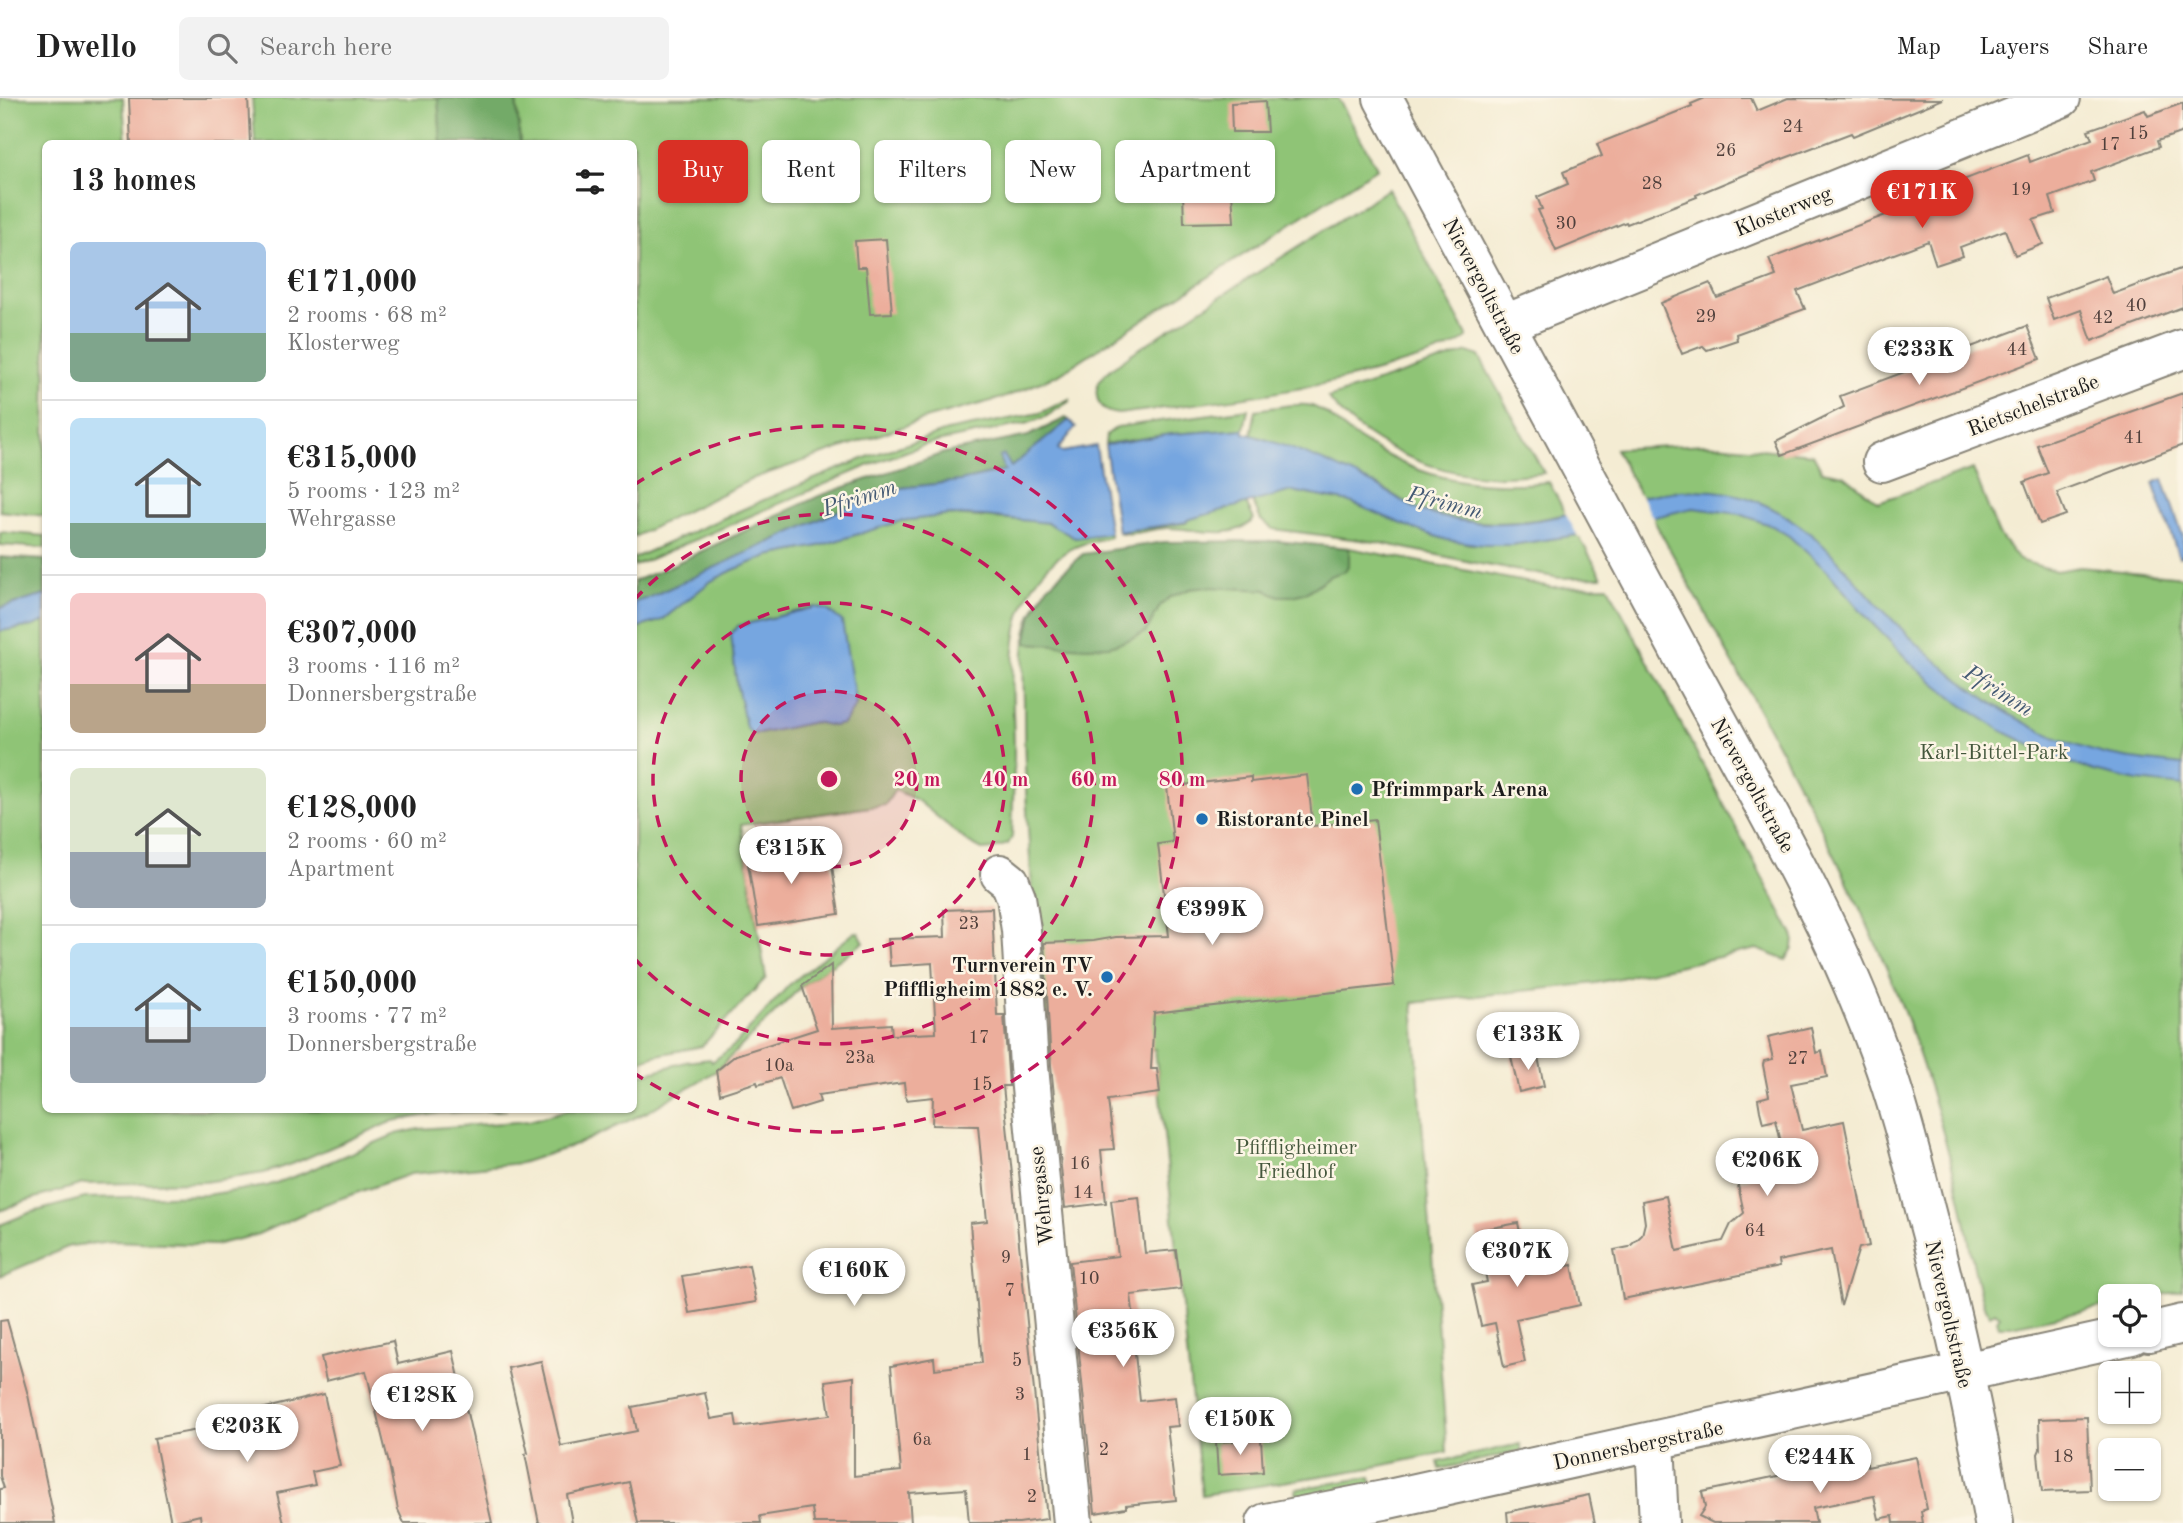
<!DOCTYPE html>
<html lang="en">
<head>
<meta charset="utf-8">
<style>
	:root { --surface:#fff; --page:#f2f2f2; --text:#222; --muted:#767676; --line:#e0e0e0; --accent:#d93025 }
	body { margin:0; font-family:"Old Standard TT",serif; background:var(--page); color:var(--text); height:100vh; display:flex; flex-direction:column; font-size:26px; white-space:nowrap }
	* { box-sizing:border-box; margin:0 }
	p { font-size:23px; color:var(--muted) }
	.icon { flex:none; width:38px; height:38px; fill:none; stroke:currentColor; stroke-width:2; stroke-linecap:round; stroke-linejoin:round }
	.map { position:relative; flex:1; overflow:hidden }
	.side { position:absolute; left:42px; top:42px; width:595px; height:973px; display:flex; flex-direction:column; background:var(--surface); border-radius:10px; box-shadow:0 2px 5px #0004 }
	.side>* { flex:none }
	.hud { position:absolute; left:658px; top:42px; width:665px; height:63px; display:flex; gap:14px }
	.controls { position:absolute; left:2098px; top:1186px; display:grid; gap:14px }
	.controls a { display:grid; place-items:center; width:63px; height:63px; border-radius:10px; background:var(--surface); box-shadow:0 2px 5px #0004; font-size:35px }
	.price { position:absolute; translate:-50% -60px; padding:0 16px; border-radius:24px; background:#fff; color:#222; font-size:23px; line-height:46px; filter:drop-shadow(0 2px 4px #0008) }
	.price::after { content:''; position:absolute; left:50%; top:42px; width:21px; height:16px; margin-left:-10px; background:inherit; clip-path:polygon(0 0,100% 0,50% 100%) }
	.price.on { background:var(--accent); color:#fff }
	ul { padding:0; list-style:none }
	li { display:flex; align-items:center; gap:21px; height:175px; padding:0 28px }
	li+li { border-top:2px solid var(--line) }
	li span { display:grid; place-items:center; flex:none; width:196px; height:140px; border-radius:10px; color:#555 }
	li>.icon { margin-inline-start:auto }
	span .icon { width:84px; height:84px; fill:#fffc; stroke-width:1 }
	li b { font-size:30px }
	h2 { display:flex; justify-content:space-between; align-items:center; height:84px; padding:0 28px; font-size:30px }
	.chip { padding:0 24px; border-radius:10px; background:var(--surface); box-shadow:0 2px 5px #0004; font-size:24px; line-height:63px }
	.chip.on { background:var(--accent); color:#fff }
	header { display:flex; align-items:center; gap:42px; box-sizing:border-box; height:98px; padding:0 35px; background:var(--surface); border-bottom:2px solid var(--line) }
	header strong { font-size:33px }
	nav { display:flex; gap:38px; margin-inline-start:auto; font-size:24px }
	.search { width:490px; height:63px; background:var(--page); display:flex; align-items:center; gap:18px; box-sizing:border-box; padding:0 24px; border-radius:10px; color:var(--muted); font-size:26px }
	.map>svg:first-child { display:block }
	.green { fill:#8fc476; stroke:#567049; stroke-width:2; fill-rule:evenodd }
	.forest { fill:#73aa67; stroke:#486342; stroke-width:2 }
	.water { fill:#76a6e0; stroke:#49617e; stroke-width:2 }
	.pier { fill:#f4ecd3 }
	.building { fill:#ecae9c }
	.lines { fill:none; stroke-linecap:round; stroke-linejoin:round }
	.minor-casing { stroke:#888478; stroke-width:42 }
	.minor { stroke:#fff; stroke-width:38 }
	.ring { fill:none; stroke:#c2185b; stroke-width:3.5; stroke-dasharray:12 9 }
	.poi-dot { fill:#1f6fb2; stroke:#fcf5e5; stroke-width:2.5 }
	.labels { text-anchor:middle; stroke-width:5; stroke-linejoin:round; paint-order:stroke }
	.number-label { font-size:18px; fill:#50403c }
	.street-label { font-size:21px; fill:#1c1c1c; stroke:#fcf5e5 }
	.park-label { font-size:21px; fill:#44573c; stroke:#fcf5e5 }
	.poi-label { font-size:21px; font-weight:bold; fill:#1c1c1c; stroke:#fcf5e5; text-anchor:start }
	.water-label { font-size:23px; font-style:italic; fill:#445a74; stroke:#fcf5e5 }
	.centre { fill:#c2185b; stroke:#fcf5e5; stroke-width:3.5 }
	.ring-label { font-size:21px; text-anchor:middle; font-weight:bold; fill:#c2185b; stroke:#fcf5e5; stroke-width:5; stroke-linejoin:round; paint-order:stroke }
</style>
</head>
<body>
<header>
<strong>Dwello</strong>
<div class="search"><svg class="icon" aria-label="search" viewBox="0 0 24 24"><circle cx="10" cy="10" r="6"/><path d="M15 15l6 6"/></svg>Search here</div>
<nav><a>Map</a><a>Layers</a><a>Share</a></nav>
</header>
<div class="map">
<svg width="2183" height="1425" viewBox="0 0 2183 1425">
	<rect width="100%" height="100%" fill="#fcf5e5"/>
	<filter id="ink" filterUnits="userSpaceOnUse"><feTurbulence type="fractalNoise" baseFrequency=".0143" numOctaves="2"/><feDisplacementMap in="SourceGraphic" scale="14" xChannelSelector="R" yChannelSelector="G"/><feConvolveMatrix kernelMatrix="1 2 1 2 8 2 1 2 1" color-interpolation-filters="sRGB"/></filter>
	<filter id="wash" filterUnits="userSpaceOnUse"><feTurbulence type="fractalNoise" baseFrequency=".00686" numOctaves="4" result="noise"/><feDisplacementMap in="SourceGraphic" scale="28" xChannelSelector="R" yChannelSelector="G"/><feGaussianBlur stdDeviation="1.57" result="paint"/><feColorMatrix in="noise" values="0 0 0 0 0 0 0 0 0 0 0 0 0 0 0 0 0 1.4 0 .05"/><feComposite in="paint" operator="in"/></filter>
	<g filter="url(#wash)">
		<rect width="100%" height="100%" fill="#f4ecd3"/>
		<!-- green -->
		<path class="green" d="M0,0h123l3,45 -80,1 -1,372 -45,-5z
			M252,0h186l3,45h-186z
			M516,0h822l39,70 -318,206 -53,23 -78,21 -174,60 -120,59v-393l-114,-1z
			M1388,91l79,146v3c-20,14 -46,20 -70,27 -90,28 -185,36 -279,49 -8,-1 -15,-3 -19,-11 -11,-24 17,-37 32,-49z
			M1468,254l11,4 65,117c-20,2 -39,4 -59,3 -57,-4 -122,-33 -157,-78z
			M1069,301l1,2 -25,16 -16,6 -102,21 -55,20 -238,102v-8l132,-59 104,-43 77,-25 93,-18z
			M1291,307c7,0 14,-1 21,1 15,5 26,19 39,28 13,9 27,17 41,24 49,26 103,30 157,24l17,32c-48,12 -102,13 -148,-5 -15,-6 -28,-18 -42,-24 -42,-17 -84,-33 -125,-50l5,-25z
			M1248,311l-4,20 -73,5 -66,10 1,-9 11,-8z
			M1706,346l107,10 9,17 22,4 34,27 95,-33 25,64 21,27 37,11 24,-4 103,10v713l-34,8 -39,-1v9l-99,20h-12l-2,-6 3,-4 -5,-4 -5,3 -5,-6c-12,-34 -16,-72 -24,-108 -19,-77 -41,-153 -72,-227 -77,-182 -181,-351 -274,-525z
			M1292,393l58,11 79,32 41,10 41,1 67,-10 24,42 -42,1 -80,-14 -104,-22 -103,-13 -12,-9 -9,-19z
			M1246,405l8,16c-19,23 -60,9 -86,9 -16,0 -36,9 -50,4l68,-9 1,-3z
			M950,417l86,6 12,2 27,15 35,-5v4c-16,4 -33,7 -46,16 -63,43 -51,126 -50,193 0,30 -1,60 -2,91l-4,7 -15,5 -11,1 -13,-7 -52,-43 -22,-10 -10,15 -144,20 25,153 -64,68 -49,10 -19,7v-434l28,-9 49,-39 22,-11 35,-14 51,-10 82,-25zM816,509l40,98 -9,14 -14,7 -19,-4 -55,12 -8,-1 -5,-6 -9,-41 -6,-52 7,-8z
			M0,434l45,4v12l-45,-3z
			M1349,450l202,39 57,-1 186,351 -1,11 -7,12 -29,-11 -161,34 -183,20 34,449 -77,16 -168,27 -47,-446 -110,12c-7,-117 -21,-234 -21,-352 0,-29 -4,-67 8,-95 12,-26 29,-42 51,-60l266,10z
			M45,523l1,489h461l-68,3 -46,8 -96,41 -33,11 -60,9 -121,2 -58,17 -25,10v-580l33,-5z
			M855,834l4,1 5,9 -62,44 -86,85 -69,41 -71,33 -55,18 -111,11 -85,30 -69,31 -42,10 -101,-4 -43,5 -70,30v-51l29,-12 56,-15 120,-3 62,-9 34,-12 95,-40 23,-5 110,-8 38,-11h67v-33l51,-15 25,-3 2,3 24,-18 53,-59z
			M1520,1346l2,7 -82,18 -2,-7z
			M1371,1379l1,9 -75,14 -1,-11z"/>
		<!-- forest -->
		<path class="forest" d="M438,0h78l4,45h-79z
			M1066,320l3,2 -59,48 -10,-10 6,12 -46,11 -76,9 -238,109 -12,3v-21l32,-13 153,-72 125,-43 84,-17z
			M1277,443l72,7v16l-4,7 -15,5 -23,16 -14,4h-14l-13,-6 -58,-3 -18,2 -20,8 -10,9 -14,26 -23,10 -14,4 -22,1 -61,-4 6,-28 15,-28 36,-33 81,-12z
			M0,459l45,3v35l-45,13z"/>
		<!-- water -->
		<path class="water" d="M1069,322l7,7 -18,22 5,3 33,-6 14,87 -35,5 -27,-15 -64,-7 -34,-1 -49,6 -82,25 -51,10 -35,14 -22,11 -49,39 -28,9v-27l12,-3 238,-109 76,-9 45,-10 -6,-14 5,-2 7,12z
			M1244,331v4c45,12 90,32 132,52 14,7 27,18 41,24 28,11 59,15 89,14 83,-2 171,-56 253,-21 59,26 81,63 123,107 60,63 136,124 223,145 25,6 52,8 78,11v21l-45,-5 -44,-10 -32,-11 -60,-29 -40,-26 -47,-38 -45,-46 -43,-50 -38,-35 -17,-10 -32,-12 -47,-6 -115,27 -67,10h-27l-37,-5 -33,-11 -64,-27 -58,-11 -105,29v2l-69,10 -13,-87 66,-11z
			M2163,381l20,58v19l-4,1 -26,-74z
			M45,497v26l-12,5 -33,5v-23z
			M816,509l11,3 15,11 14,84 -13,19 -10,2 -19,-4 -55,12 -8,-1 -5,-6 -9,-41 -6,-52 7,-8z"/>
		<!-- pier -->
		<path class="pier" d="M1640,396l14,26 -75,18 -15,-27z"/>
		<g id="blocks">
			<!-- building -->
			<path class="building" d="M129,0h119l2,46h-119z
				M1705,0h46l6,13 31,-13 155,1 -90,37 -2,-3 -71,27 -84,35 1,2 -70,27 -1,-2 -70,29 -18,-41 4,-1 -5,-12 31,-13 -5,-12 39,-16 -5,-12 95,-38 -1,-2z
				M1265,3l2,31h-35l-1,-29z
				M2183,5v29l-26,9 2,6 -68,25 3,9 -44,16 5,16 -22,7 10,24 -28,11 -10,-25 -45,17 3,9 -27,9 -8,-24 -131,50 8,18 -69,25 1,6 -30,10 -4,-4 -21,8 -21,-51 49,-20 7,15 59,-22 -7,-17 178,-67 -2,-5 83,-32 2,7 62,-23 -4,-9 57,-20 3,6z
				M1230,64l4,60 -50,1 -1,-30 26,-1 -2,-28z
				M886,141l6,74 -22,1 -4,-47h-9l-2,-26z
				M2183,170v39l-91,34 -11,-31 -27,10 -8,-22 60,-22 7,18z
				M2027,228l13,33 -258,96 -6,-14 68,-34 -4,-11z
				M2183,295v52l-126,47 9,23 -26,9 -16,-42 24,-9 -11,-28z
				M1307,677l6,51 62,-7 19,166 -240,28 -3,56h6l3,24 -52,7 6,49 -13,1 5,53 -41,5 -14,-143 -7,-122 49,-2 23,-4 53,-1 -11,-92 15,-2 -6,-55 84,-10v5z
				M786,747l2,13 42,-6 9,62 -81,12 -12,-75z
				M992,810l5,107h7l5,71h-6l44,433 -28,4h-50l-3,-34 -57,4 2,30h-97l-2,-15 -52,8 1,7h-123l-9,-41 -62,13 5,28h-33l-14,-69 3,-1 -20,-85 33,-7 20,85 76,-15 -5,-24 73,-14 6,26 24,-4 2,12 93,-12 -5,-34 29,-4v99l47,-5 -10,-105 43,-8 1,11 47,-6 -12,-140 17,-2 -9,-95 -46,-1 1,-28 -27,3 -2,-17 -86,12 2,7 -29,9 -11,-33 -22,7 -1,-3 -37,12 -4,-23 20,-16 81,-26 -15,-43 29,-21 1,63 59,-4 1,11 44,-2 -4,-70 -42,3 -2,-27 57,-2 -1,-27z
				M1811,929l5,26 6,-2 5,26 -36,7 11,46 42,-9 25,125 -10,2 -18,58 -10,-56 -53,11 1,6 -156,32 -9,-49 15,-3 13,-12 3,-12 -3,-22 24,-5 11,55 46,-10 8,-17 13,-11 -7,-32 50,-11 -11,-50 -13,3 -3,-12 -2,-12 11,-3 -6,-31 1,-4 9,-2 -5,-22z
				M1537,954l7,34 -25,6 -8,-35z
				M1139,1099l6,56 31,-3 5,39 -50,6 5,40h-3l7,66 35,-4 3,29 -11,1 9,73 -50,5v3l-31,5 -25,-251 48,-6 -7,-56z
				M1518,1125l11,51 43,-9 8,40 -64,14 9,43 -21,5 -9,-44 -14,3 -9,-41 15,-3 -11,-51z
				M749,1167l7,37 -67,11 -7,-37z
				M7,1222l21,75 27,128h-55v-34l4,-1 -4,-12v-155z
				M393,1243l5,23 55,-13 39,172h-88l-6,-13 -9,-46 -23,-93 -40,10 -5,-24z
				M324,1296l16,72 -28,6 3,13 -38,8 7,30h-83l-1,-8 -29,7 -17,-84 54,-10 3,6 49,-10 -3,-14z
				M2087,1319l3,73 -48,2 -4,-38 2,-5 -1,-30z
				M1261,1341l2,33 -45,3 -2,-33z
				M1916,1359l11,52 -6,2 2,12h-29l-1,-7 -14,3 -5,-23 -61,12 3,15h-103l-14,-7 6,-9 -3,-15 85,-18 1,2 36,-7 1,3 42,-8v3z
				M1589,1397l6,28h-87l-1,-11z"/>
		</g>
	</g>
	<g filter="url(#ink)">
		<use href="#blocks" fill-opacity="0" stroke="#888478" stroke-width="2"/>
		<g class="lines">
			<!-- minor casing -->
			<g class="minor-casing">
				<path id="minor" d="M1383,0c98,182 196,364 293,546 72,136 150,261 203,407 22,59 36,120 52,181 24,96 46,193 63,291
					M1505,226l556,-226
					M1882,364l301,-113
					M1000,776l10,8 6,15 5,33 8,137 44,456
					M2149,1234l34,-8
					M1655,1343l4,82
					M1266,1425l118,-23 748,-165"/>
			</g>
			<!-- minor -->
			<use href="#minor" class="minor"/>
		</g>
	</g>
	<!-- distance rings -->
	<circle cx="829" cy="681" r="88" fill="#c2185b" fill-opacity=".12"/>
	<g class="ring">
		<circle cx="829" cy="681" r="88"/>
		<circle cx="829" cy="681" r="176"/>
		<path d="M634 502A265 265 0 1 1 634 860"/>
		<path d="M634 387A353 353 0 1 1 634 975"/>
	</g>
	<!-- markers -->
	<g class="poi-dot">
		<circle cx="1357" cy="691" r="7"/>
		<circle cx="1202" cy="721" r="7"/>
		<circle cx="1107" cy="879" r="7"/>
	</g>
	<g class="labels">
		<!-- number labels -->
		<g class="number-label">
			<text x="1793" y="34">24</text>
			<text x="2138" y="41">15</text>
			<text x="2110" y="52">17</text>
			<text x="1726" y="58">26</text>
			<text x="1652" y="91">28</text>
			<text x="2021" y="97">19</text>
			<text x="1566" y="131">30</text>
			<text x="2136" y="213">40</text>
			<text x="1706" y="224">29</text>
			<text x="2103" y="225">42</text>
			<text x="2017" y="257">44</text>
			<text x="2134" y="345">41</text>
			<text x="969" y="831">23</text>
			<text x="979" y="945">17</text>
			<text x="860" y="965">23a</text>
			<text x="1798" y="966">27</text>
			<text x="779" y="973">10a</text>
			<text x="982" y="992">15</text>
			<text x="1080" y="1071">16</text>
			<text x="1083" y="1100">14</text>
			<text x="1755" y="1138">64</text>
			<text x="1006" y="1165">9</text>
			<text x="1089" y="1186">10</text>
			<text x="1010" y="1198">7</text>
			<text x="1017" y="1268">5</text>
			<text x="1020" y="1302">3</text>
			<text x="922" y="1347">6a</text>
			<text x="1104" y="1357">2</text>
			<text x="1027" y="1362">1</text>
			<text x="2063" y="1364">18</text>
			<text x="1032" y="1404">2</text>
		</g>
		<!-- street labels -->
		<g class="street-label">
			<text transform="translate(1783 113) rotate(-22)" y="7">Klosterweg</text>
			<text transform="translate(1484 188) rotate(62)" y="7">Nievergoltstraße</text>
			<text transform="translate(2033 307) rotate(-21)" y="7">Rietschelstraße</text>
			<text transform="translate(1753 687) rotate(61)" y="7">Nievergoltstraße</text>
			<text transform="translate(1041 1098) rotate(-96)" y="7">Wehrgasse</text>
			<text transform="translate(1949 1216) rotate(77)" y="7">Nievergoltstraße</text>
			<text transform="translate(1638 1347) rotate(-12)" y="7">Donnersbergstraße</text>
		</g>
		<!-- park labels -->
		<g class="park-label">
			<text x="1994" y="661">Karl-Bittel-Park</text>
			<text x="1296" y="1056">Pfiffligheimer<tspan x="1296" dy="24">Friedhof</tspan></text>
		</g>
		<!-- poi labels -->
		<g class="poi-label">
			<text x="1371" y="698">Pfrimmpark Arena</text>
			<text x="1216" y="728">Ristorante Pinel</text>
			<text x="1093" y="874" text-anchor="end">Turnverein TV<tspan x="1093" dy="24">Pfiffligheim 1882 e. V.</tspan></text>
		</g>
		<!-- water labels -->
		<g class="water-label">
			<text transform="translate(859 399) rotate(-18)" y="8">Pfrimm</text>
			<text transform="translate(1445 404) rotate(14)" y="8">Pfrimm</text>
			<text transform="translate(1999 592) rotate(32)" y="8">Pfrimm</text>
		</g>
	</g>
	<circle cx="829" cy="681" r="10" class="centre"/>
	<g class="ring-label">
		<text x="917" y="688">20 m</text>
		<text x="1005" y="688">40 m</text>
		<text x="1094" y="688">60 m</text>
		<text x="1182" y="688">80 m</text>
	</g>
</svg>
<div class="controls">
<a><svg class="icon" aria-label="locate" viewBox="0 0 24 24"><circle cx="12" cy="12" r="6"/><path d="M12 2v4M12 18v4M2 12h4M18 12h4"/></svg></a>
<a>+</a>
<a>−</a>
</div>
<b class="price on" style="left:1922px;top:132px">€171K</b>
<b class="price" style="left:1919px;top:289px">€233K</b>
<b class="price" style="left:791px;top:788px">€315K</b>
<b class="price" style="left:1212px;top:849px">€399K</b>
<b class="price" style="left:1528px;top:974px">€133K</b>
<b class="price" style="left:1767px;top:1100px">€206K</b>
<b class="price" style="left:1517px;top:1191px">€307K</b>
<b class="price" style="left:854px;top:1210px">€160K</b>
<b class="price" style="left:1123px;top:1271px">€356K</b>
<b class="price" style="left:422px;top:1335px">€128K</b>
<b class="price" style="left:1240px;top:1359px">€150K</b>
<b class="price" style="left:247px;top:1366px">€203K</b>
<b class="price" style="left:1820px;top:1397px">€244K</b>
<div class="hud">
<a class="chip on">Buy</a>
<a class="chip">Rent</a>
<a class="chip">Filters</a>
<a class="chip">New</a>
<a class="chip">Apartment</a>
</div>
<section class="side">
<h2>13 homes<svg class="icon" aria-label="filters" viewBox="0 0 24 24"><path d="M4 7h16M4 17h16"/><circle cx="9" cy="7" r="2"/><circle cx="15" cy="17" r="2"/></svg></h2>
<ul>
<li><span style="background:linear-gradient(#a9c7e8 65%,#7fa58c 0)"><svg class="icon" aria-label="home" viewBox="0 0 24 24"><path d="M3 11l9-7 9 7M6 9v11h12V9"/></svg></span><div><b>€171,000</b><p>2 rooms · 68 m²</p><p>Klosterweg</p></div></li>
<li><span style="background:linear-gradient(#bfe0f5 75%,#7fa58c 0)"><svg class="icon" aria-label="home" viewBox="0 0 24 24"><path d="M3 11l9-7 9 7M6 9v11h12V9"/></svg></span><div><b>€315,000</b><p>5 rooms · 123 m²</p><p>Wehrgasse</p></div></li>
<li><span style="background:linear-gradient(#f6c9c9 65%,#b9a48a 0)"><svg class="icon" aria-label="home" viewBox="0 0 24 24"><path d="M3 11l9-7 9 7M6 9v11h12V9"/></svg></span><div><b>€307,000</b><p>3 rooms · 116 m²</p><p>Donnersbergstraße</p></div></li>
<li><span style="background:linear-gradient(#dfe7d0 60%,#9aa5b1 0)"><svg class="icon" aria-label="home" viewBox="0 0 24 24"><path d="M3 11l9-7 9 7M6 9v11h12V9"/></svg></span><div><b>€128,000</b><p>2 rooms · 60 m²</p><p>Apartment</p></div></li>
<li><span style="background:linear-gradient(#bfe0f5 60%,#9aa5b1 0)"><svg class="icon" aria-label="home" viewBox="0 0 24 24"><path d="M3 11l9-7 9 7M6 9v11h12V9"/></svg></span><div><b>€150,000</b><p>3 rooms · 77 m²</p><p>Donnersbergstraße</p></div></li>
</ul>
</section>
</div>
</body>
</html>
